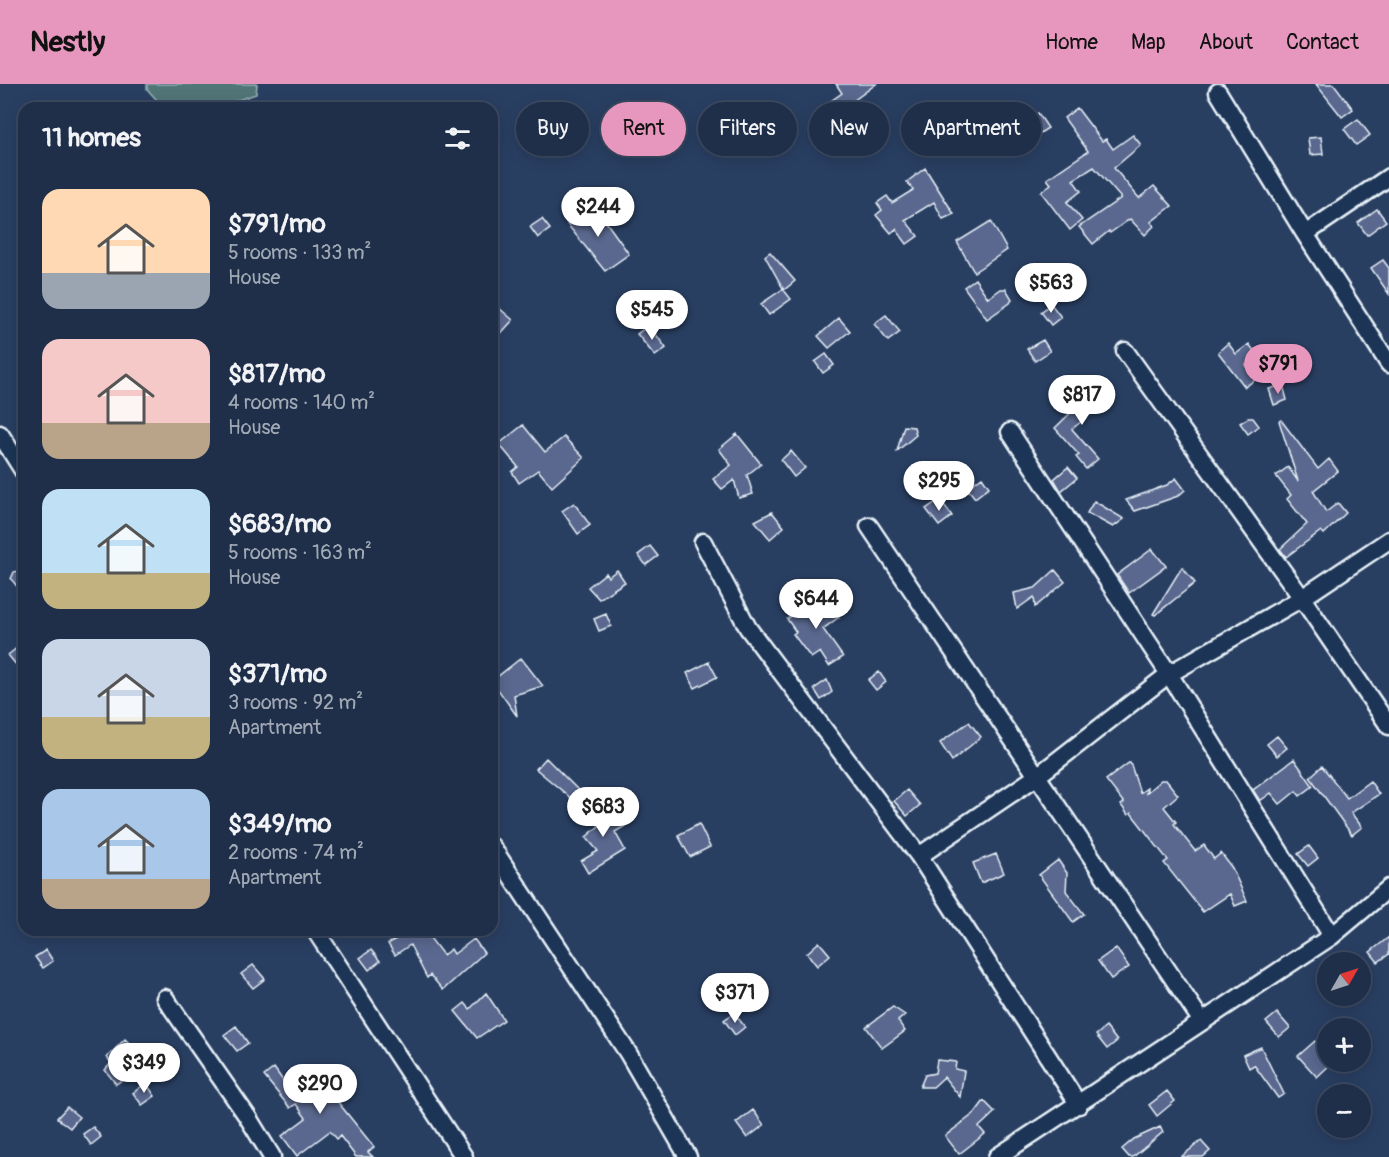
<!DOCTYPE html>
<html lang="en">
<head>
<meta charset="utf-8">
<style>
	:root { --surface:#1f2f4a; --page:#273751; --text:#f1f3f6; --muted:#a1a9b5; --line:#3c4a62; --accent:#e797bd }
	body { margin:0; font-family:Pangolin,sans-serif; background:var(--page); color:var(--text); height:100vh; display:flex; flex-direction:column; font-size:22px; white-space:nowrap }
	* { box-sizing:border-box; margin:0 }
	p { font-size:20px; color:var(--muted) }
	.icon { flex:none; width:33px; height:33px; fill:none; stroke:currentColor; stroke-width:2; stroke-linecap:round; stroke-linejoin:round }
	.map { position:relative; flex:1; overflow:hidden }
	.panel { position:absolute; left:18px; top:18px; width:480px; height:834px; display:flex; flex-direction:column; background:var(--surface); border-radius:18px; box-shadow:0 3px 15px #0003,0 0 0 2px var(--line) }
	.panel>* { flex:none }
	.hud { position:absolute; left:516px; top:18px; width:570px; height:54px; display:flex; gap:12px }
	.needle { width:39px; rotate:51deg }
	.fabs { position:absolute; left:1317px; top:868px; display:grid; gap:12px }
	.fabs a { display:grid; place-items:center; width:54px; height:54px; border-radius:50%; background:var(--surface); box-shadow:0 3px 15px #0003,0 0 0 2px var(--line); font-size:30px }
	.price { position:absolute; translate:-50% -51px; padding:0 14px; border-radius:21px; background:#fff; color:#222; font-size:20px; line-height:39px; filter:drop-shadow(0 2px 3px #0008) }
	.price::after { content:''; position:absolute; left:50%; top:36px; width:18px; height:14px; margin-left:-9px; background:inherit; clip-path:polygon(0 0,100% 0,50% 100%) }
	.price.current { background:var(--accent); color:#111 }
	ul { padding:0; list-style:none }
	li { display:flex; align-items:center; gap:18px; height:150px; padding:0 24px }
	li span { display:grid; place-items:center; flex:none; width:168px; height:120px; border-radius:18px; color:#555 }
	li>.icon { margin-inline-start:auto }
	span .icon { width:72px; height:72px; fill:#fffc; stroke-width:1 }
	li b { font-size:26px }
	h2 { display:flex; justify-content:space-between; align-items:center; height:72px; padding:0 24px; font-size:26px }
	.pill { padding:0 21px; border-radius:27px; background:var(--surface); box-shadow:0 3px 15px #0003,0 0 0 2px var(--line); font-size:21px; line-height:54px }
	.pill.current { background:var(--accent); color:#111 }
	header { display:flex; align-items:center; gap:36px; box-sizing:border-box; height:84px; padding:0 30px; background:var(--accent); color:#111 }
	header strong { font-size:28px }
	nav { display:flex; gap:33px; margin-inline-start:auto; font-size:21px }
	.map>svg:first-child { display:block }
	.green { fill:#517678; stroke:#9cb4b8; stroke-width:1.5 }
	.building { fill:#5a678f; stroke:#e8f1f8; stroke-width:1.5 }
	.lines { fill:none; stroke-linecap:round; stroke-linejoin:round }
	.street-casing { stroke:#e8f1f8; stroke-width:21 }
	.street { stroke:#1d3557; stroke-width:16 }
</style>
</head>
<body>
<header>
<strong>Nestly</strong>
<nav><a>Home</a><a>Map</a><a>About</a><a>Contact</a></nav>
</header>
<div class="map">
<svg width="1389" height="1073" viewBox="0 0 1389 1073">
	<rect width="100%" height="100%" fill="#293f62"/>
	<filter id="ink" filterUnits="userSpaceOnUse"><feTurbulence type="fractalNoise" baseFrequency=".0167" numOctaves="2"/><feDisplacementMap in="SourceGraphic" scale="12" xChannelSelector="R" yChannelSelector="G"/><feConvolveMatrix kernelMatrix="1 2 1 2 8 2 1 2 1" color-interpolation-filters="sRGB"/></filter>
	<g filter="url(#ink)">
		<!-- green -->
		<path class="green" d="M147,0h110l-1,10 -42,14h-50l-17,-19z"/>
		<!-- building -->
		<path class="building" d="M836,0h40l-42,31 -6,-12 14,-10z
			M1316,0h18l19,25 -11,8z
			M758,23l7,11 -12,8 -7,-11z
			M1077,24l25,33 4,-2 7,10 20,-14 8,10 -27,23 25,30 15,-12 18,20 -21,16 3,4 -9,9 -15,-16 -20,14 -1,-2 -16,13 -14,-17 42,-29 -27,-31 -21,13 8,11 -14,11 15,18 -12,10 -29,-38 10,-8 -4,-5 41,-28 -24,-33z
			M1038,29l10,15 -17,11 -10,-16z
			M1358,35l12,16 -14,10 -12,-16z
			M1321,53l2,17 -13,1 -2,-17z
			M925,84l29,46 -11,5 -9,-17 -29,18 13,16 -11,8 -11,-15 -5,4 -15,-18 6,-5 -5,-7 10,-7 5,7 21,-13 -6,-8z
			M594,121l35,49 -24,17 -38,-47z
			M1377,125l9,12 -19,14 -9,-12z
			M542,135l8,10 -12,9 -8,-11z
			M991,137l16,29 -33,22 -17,-30z
			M770,168l25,29 -11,9 -19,-34z
			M1383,176l6,8v26l-18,-26z
			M975,195l13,19 13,-9h5l6,10 -2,4 -23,16 -23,-32z
			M783,205l8,10 -22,16 -8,-11z
			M492,218l21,18 -21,23z
			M1051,220l10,13 -10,8 -10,-13z
			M886,231l14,17 -12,9 -14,-17z
			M839,234l11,13 -21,17 -11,-12z
			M649,241l17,23 -11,8 -18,-22z
			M1043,256l7,11 -15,10 -8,-12z
			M1228,259l8,11 13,-10 9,12 -12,9 10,14 -11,8 -27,-35z
			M826,270l8,11 -11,8 -8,-11z
			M1283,301l4,15 -13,5 -5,-16z
			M1104,303l8,10 -40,32 26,30 -12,10 -10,-12 3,-2 -24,-27 35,-34 2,2z
			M1248,334h5l6,8 -11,8 -8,-11z
			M1281,336l37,49 11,-10 9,12 -25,20 13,21 12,-9 8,10 -22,21 -3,-3 -35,26 -6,-8 27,-25 -20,-25 4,-4 -15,-19 12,-9 10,14 -19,-60z
			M523,341l22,27 19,-15 20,21 -32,29 -14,-17 -19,13 -7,-11 6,-5 -19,-23z
			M904,342l10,1 2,8 -19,16z
			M737,350l24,30 -14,11 6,19 -14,4 -5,-18 -12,9 -9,-10 18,-14 -12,-16z
			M791,367l14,17 -11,9 -13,-17z
			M1068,383l9,11 -16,13 -7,-12z
			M982,393l7,10 -14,11 -8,-10z
			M1176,394l9,12 -7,6 -43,15 -9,-11 41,-15z
			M940,415l12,17 -13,10 -13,-17z
			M1094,417l30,18 -11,8 -26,-14z
			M574,419l16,22 -12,9 -16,-23z
			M772,428l12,15 -14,12 -15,-18z
			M650,462l8,10 -12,9 -8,-10z
			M1152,465l14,17 -37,27 -12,-18z
			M1182,483l13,16 -40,32 -2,-1z
			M24,485v26l-13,-16 3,-7z
			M617,486l8,12 -26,17 -11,-12 18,-14 2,4z
			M1055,486l10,12 -30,25 -1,-10 -17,12 -3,-16 21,-5z
			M822,511l17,22 -16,12 20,28 -14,9 -9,-14 -9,6 -18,-24 3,-2 -9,-13z
			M606,530l5,12 -12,5 -5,-12z
			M18,563l6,7v20l-16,-19z
			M521,574l22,28 -29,9 3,21 -25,-35z
			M709,578l8,15 -22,11 -8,-15z
			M879,588l7,10 -10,8 -8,-10z
			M827,596l5,12 -11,8 -7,-11z
			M969,638l12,15 -29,24 -12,-18z
			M1277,652l10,12 -10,8 -10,-12z
			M546,674l33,33 -7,8 -36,-30z
			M1294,675l19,27 -13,10 -4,-5 -16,13 -9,-11 -11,8 -7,-11z
			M1130,678l10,31 7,-5 -1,5 15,-13h5l12,15 -14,12 12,15 -2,2 21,27 9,-6 10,14 7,-6 11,15 15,33 -12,5 -5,-12 -27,18 -39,-49 4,-3 -16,-20 -21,-27 -3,2 -7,-10 3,-2 -18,-23z
			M1322,682l25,32 23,-17 9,13 -28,19 11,14 -10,8 -42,-58z
			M907,706l13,15 -13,11 -13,-15z
			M598,716l13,19 6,-4 8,11 -10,6 10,18 -37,23 -7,-12 17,-10 -12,-14 13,-11 -12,-19z
			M699,740l11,23 -20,10 -12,-22z
			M1309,762l9,12 -10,8 -10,-12z
			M996,770l8,19 -23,10 -8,-20z
			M1058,776l9,13 -1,18 18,23 -11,8 -34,-47z
			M410,846h14l19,25 8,-6 3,5 20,-15 10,14 -41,37 -13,-15 -3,3 -17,-33 -15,10 -7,-11z
			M1389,853v17l-11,8 -8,-10z
			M819,858l11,13 -13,11 -10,-13z
			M1116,864l13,19 -18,12 -13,-18z
			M46,866l7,11 -10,7 -8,-11z
			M371,866l9,11 -11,9 -9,-12z
			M253,881l12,14 -12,9 -12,-14z
			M486,909l18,27 -27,18 -22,-27 10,-8 5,6z
			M893,923l12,8 -7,6 7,10 -23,17 -16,-21z
			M734,929l11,14 -10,8 -11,-15z
			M1277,929l13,15 -11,9 -13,-15z
			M236,942l12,17 -11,8 -13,-16z
			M1106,943l11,14 -10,8 -11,-14z
			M125,955l9,9 -15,16 9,12 -12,8 -11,-14 6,-7 -4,-6z
			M1315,957l13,13v8h5l-16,15 -19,-21z
			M1261,963l23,47 -6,4 -24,-33 -5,3 -6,-13z
			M937,976l19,2 -1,7 9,2 -4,26 -16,-20 -11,10h-13l5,-12 10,-2z
			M274,984l19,27 34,-26 14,17 -11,2 5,7 -2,1 41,51 -6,5 5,5h-17l-16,-21 -3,3 -7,-8 -33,25 -15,-20 24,-18 -10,-14 -6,4 -26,-32z
			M146,999l9,13 -13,9 -9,-12z
			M1167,1007l8,10 -18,15 -8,-11z
			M984,1017l11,11 -16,15 6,7 -26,20 -14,-18 30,-23z
			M67,1023l12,10 -9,11 -13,-10z
			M753,1026l11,15 -17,13 -11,-15z
			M93,1043l8,10 -10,8 -8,-11z
			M1160,1043l3,5 -30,25h-4l-7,-8 12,-10z
			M1201,1057l9,10 -7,6h-22z"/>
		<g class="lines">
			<!-- street casing -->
			<g class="street-casing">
				<path id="street" d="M1218,8l87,142 84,130
					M1305,150l84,-57
					M1125,267l177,247 87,128
					M1010,348l159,242 163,262
					M0,350l24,38
					M869,442l332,494
					M703,458l45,86 171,228 160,249
					M492,763l136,206 60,104
					M919,772l117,-79 133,-103 133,-76 87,-58
					M315,846l149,227
					M165,914l82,118 25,41
					M997,1073l335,-221 57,-48"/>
			</g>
			<!-- street -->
			<use href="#street" class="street"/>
		</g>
	</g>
</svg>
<div class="fabs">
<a><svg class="needle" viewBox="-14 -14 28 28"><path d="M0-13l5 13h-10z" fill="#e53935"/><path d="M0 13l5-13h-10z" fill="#a1a9b5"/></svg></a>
<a>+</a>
<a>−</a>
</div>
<b class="price" style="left:598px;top:154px">$244</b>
<b class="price" style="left:1051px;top:230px">$563</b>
<b class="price" style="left:652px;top:257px">$545</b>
<b class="price current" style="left:1278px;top:311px">$791</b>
<b class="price" style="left:1082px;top:342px">$817</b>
<b class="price" style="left:939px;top:428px">$295</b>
<b class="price" style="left:816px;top:546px">$644</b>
<b class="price" style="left:603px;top:754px">$683</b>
<b class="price" style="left:735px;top:940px">$371</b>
<b class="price" style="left:144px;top:1010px">$349</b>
<b class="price" style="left:320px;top:1031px">$290</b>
<div class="hud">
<a class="pill">Buy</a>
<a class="pill current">Rent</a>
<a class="pill">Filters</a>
<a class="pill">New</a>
<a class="pill">Apartment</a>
</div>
<section class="panel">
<h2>11 homes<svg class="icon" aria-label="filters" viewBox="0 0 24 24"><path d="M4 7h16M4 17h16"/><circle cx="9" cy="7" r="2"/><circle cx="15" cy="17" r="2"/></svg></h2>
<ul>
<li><span style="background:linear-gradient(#ffd9b3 70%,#9aa5b1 0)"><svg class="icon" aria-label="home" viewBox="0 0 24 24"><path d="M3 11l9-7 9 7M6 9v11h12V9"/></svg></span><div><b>$791/mo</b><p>5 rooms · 133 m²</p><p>House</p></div></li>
<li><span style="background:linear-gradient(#f6c9c9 70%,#b9a48a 0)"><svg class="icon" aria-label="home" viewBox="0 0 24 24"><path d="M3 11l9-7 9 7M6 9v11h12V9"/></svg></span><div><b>$817/mo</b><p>4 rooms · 140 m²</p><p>House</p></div></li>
<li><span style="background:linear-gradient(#bfe0f5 70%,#c2b280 0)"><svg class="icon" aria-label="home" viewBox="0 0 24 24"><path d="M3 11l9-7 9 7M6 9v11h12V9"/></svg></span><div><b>$683/mo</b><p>5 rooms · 163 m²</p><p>House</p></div></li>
<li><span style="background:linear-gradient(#c9d6e8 65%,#c2b280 0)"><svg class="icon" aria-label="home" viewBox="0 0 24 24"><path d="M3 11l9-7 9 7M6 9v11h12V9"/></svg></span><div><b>$371/mo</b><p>3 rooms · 92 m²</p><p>Apartment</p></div></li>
<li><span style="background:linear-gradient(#a9c7e8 75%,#b9a48a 0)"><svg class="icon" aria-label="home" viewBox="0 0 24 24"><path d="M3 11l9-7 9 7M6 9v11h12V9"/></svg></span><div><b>$349/mo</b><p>2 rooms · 74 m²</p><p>Apartment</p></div></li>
</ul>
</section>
</div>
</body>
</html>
